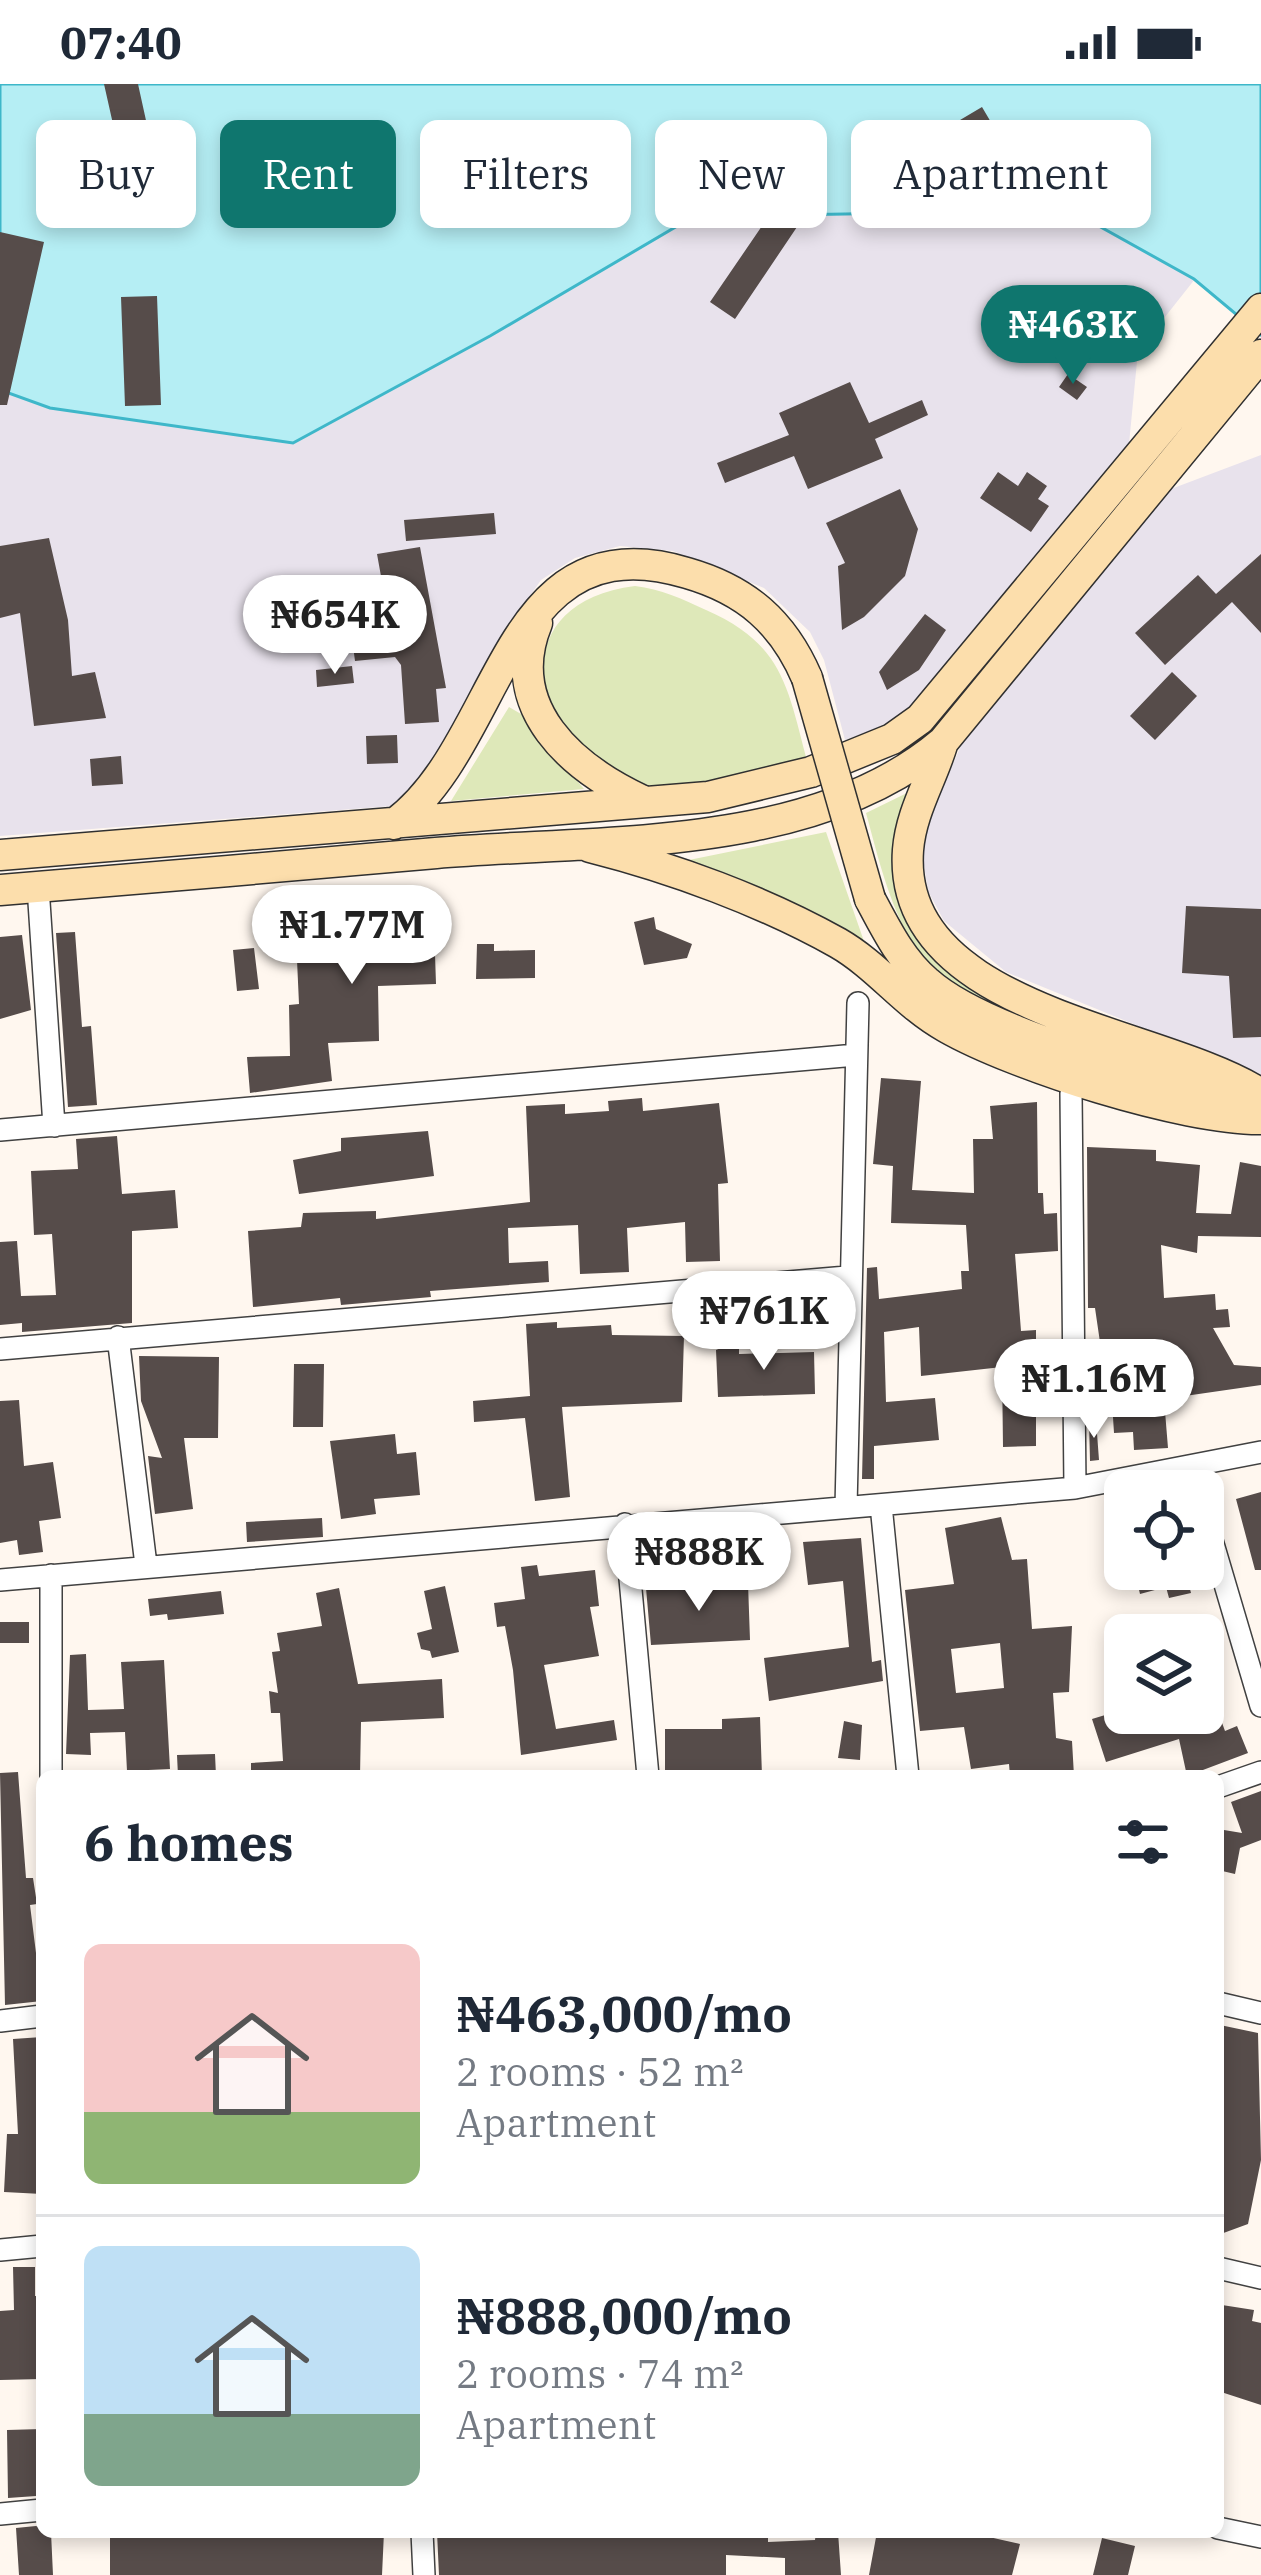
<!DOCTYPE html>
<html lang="en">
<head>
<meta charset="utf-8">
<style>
	:root { --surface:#fff; --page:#f6f6f7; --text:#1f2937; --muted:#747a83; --line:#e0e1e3; --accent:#0f766e }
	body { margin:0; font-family:"IBM Plex Serif",serif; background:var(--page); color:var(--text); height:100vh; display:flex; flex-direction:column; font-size:45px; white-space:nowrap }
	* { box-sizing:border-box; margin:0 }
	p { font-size:39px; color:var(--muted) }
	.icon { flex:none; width:66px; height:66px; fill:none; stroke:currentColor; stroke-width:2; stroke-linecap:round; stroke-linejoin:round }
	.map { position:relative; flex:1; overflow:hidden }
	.sheet { position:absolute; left:36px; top:1686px; width:1188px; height:768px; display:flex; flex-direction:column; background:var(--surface); border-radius:18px; box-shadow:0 6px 18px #0003 }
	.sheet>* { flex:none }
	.hud { position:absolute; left:36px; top:36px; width:1191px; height:108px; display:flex; gap:24px }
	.tools { position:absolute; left:1104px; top:1386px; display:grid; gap:24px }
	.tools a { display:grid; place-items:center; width:120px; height:120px; border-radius:18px; background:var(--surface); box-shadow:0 6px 18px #0003; font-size:60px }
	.price { position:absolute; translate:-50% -102px; padding:0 27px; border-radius:42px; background:#fff; color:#222; font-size:39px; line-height:78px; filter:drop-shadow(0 3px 6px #0008) }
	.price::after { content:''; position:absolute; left:50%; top:72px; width:36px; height:27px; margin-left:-18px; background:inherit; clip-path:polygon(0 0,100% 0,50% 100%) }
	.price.on { background:var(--accent); color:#fff }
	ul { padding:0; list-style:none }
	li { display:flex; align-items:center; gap:36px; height:300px; padding:0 48px }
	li+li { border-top:3px solid var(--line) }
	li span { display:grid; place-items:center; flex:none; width:336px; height:240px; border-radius:18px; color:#555 }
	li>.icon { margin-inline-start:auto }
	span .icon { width:144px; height:144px; fill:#fffc; stroke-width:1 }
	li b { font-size:51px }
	h2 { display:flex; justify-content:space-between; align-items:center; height:144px; padding:0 48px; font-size:51px }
	.chip { padding:0 42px; border-radius:18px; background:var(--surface); box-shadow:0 6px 18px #0003; font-size:42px; line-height:108px }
	.chip.on { background:var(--accent); color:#fff }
	.status { display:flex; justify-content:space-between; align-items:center; height:84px; padding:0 60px; background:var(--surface); direction:ltr }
	.status svg { height:33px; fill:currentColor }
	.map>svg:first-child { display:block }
	.industrial { fill:#e8e2ec }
	.green { fill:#dee8b9 }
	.water { fill:#b5eef4; stroke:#3eb7c9; stroke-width:3 }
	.building { fill:#564c4a; fill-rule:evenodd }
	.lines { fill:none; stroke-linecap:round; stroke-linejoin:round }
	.minor-casing { stroke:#414141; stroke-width:24 }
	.secondary-casing { stroke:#303030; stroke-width:33 }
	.minor { stroke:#fff; stroke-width:21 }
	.secondary { stroke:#fcdeac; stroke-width:30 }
	.secondary-bridge-casing { stroke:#303030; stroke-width:33; stroke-linecap:butt }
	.secondary-bridge { stroke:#fcdeac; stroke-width:30 }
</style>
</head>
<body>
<div class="status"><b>07:40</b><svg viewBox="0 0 49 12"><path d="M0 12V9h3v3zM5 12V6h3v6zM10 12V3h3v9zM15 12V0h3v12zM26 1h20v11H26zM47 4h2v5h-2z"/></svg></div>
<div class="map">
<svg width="1261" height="2491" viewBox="0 0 1261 2491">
	<rect width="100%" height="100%" fill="#fff7ef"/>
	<!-- industrial -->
	<path class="industrial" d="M1009,105l26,2 160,88 -57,72 -9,93 -199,250 -44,31 -41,15 -21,-80 -14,-28 -46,-44 -91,-37 -53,-5 -45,12 -34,22 -30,43 -67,130 -51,53 -393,30v-446l293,53 197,-107 189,-111 34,-9 154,-2z
		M1261,371v621l-255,-104 -62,-51 -16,-30 -8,-52 43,-98 208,-252z"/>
	<!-- green -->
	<path class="green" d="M635,502c26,3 47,13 71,24 75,33 81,74 100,147 -37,16 -135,40 -173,24 -106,-41 -133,-178 2,-195z
		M509,623l12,7 63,75 -133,12z
		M909,708l-11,86 121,132c-110,-18 -128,-105 -153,-197z
		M826,748l41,118 -183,-89z"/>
	<!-- water -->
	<path class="water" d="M0,0h1261v251l-67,-56 -158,-88c-46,-4 -83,15 -127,20 -77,8 -156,-4 -230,14l-189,111 -197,107 -243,-35 -50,-18z"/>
	<!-- building -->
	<path class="building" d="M104,0h34l20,91 -32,7z
		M982,23l20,34 -98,58 -20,-34z
		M775,123l24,17 -64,95 -25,-17z
		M0,148l44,10 -37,163h-7z
		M157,212l4,109 -36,1 -4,-109z
		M1068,290l19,13 -10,13 -18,-13z
		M850,298l19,41 53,-23 6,15 -53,24 8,19 -75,31 -14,-33 -69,27 -8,-20 72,-28 -10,-22z
		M998,388l20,14 9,-14 20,14 -9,13 11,7 -18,26 -51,-34z
		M900,405l18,40 -13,47 -41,41 -22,13 -4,-64 7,-3 -19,-40z
		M494,429l2,21 -90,7 -2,-21z
		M49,454l19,82 4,56 23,-4 11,46 -72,8 -14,-113 -20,5v-72z
		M420,463l26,141 -10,1 3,33 -34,2 -4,-59 -6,-8 -40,4 -7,-53 38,-4 -9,-50z
		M1261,470v79l-29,-31 -67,63 -30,-32 63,-58 18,19z
		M925,530l21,16 -27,40 -32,20 -8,-18z
		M352,582l2,17 -37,4 -1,-17z
		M1172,588l25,24 -42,44 -25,-24z
		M397,651l1,28 -31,1 -1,-28z
		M121,672l2,28 -31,2 -2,-27z
		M401,805v7l32,-1 3,89 -58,2 1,55 -51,2 4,38 -82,12 -3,-36 43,-1 -1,-51 10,-1 -2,-44 39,-2 -3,-25 23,-3 -4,-27z
		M1186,822l75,3v128l-28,1 -4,-62 -47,-3z
		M654,833l2,12 36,15 -5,14 -43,7 -10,-43z
		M75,848l7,95 9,-1 6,79 -29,2 -12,-174z
		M22,851l9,75 -31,9v-82z
		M477,860h17v7l41,-1v28l-59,1z
		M254,864l5,41 -22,2 -4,-41z
		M881,994l40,3 -9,109 62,3 -1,-54h20l-3,-33 47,-4 1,91h5l1,21 13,-1 1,38 -43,3 6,77 15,-1v116l-33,1 -1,-80 -81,9 -2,-49 -35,5 2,70 49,-4 4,42 -65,6v33h-12l5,-211 10,-1 2,32 83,-10 -1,-18h8l-3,-46 -75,-2 2,-57 -20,-2z
		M642,1014l1,13 76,-8 9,80 -10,1 2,77 -34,1 -1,-40 -58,6 2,44 -49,2 -2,-49 -70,3 1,35 39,-2 1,21 -119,9 1,6 -90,8 -1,-7 -87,9 -5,-76 53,-4 2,-14 73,-2v8l154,-17 -4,-96 39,-2v10l44,-3 -1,-10z
		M428,1047l6,45 -135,18 -6,-34 48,-9v-13z
		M117,1052l5,58 53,-4 3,38 -46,3v92l-110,9v-9l-22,2v-83l17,-1 4,55 35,-1 -4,-61 -18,1 -3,-64 47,-2 -2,-30z
		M1087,1063l69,3v11l44,4 -4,48 35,1 9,-52 21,4v71l-63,-1 -1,17 -36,-8 3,53 51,-4 1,16 12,-1 2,18 -17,1 21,37 27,2v18l-97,14 4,49 -34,2 -1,-18 -19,1 -5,-78 -7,1 -7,-48h-7z
		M814,1232l22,1 -1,22 -22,-1z
		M557,1238v6l54,-3 1,10 72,1 -2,66 -120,5 8,90 -35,4 -10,-83 -51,4 -1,-21 57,-5 -4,-72z
		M739,1257v13l75,-2 1,42 -97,3 -2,-47z
		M139,1272l80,1 -1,81h-34l9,71 -38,5 -7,-58 14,2 -21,-57z
		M294,1280h30l-1,63h-30z
		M19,1316l5,66 29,-4 8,56 -22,3 4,31 -24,3 -2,-15 -17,3v-142z
		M1096,1336l3,40 -9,1 -1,-40z
		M395,1350l2,20 19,-2 4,43 -46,4 2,15 -35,5 -11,-78z
		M1261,1408v78h-6l-19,-71z
		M1001,1433l11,43 15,-1 5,70 40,-3 -3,66 -16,1 3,45 16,3 2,35h-64l-1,-12 -38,5 -7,-42 -44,4 -15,-141 49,-6 -9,-56zM1000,1559l4,45 -48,5 -5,-44z
		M322,1434l1,19 -76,5 -1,-20z
		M861,1454l11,124 9,-2 2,21 -114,20 -5,-43 85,-11 -6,-66 -35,4 -5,-43z
		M537,1481l2,11 56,-6 4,36 -9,1 9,49 -55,9 12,64 58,-9 3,20 -96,15 -8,-85 -8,-44 -8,1 -3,-24 31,-4 -4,-32z
		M1134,1485h51l6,24 -22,5 -3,-11 -26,7z
		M748,1499l2,57 -99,5 -5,-57z
		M445,1502l14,66 -27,6 -2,-7 -9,-2 -4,-16 15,-4 -8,-38z
		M339,1504l19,96 84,-5 2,39 -83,4 -1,54h-109v-13l32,-2 -3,-48h-9l-2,-22 9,2 -6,-41 8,-1 -3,-18 45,-7 -6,-33z
		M221,1507l3,23 -56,6 -1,-6 -17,2 -2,-17z
		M0,1538h29v21h-29z
		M86,1570l2,56 36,-1 -3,-47 43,-2 6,109 -43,2 -2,-39 -35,1 1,22 -25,-1 4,-99z
		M1205,1592l20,55 12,-5 11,27 -61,23 -8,-37 -73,23 -14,-43 33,-10 78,4z
		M760,1633l2,59h-97v-47h57v-10z
		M844,1637l18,4 -2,35 -22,-2z
		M215,1670l1,22h-38l-1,-21z
		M18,1688l8,106h7l4,26 -7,1 12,96 -37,4 -5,-232z
		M1261,1707v49l-21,8 -5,26 -17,-4v-41l24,4 -11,-31z
		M1220,1941l38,8 3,127 -13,64 -30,11z
		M42,1953v157l-38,-2 3,-58h11l-5,-95z
		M13,2183h22v29h7v83l-42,1v-69l14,-1z
		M1222,2221l32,5 -2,11 9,2v82l-43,-14z
		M42,2345l-6,67 -28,2 -1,-68z
		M36,2442l15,6 2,43h-34l-3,-47z
		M110,2448h274l-2,43h-272z
		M437,2448h331v10l47,-2 1,-8h22l3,43h-56v-17l-59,-3v20h-287z
		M877,2448h90l53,12 -8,31h-143z
		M1102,2454l33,8 -7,29h-35z"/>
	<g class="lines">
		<!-- minor casing -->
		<g class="minor-casing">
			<path id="minor" d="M38,803l16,239
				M1071,1009l4,395
				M0,1046l856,-75
				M118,1253l28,228
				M0,1265l847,-72
				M881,1421l27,271
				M846,1423l12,-504
				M1203,1426l58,196
				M625,1440l23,252
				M51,1491v201
				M0,1496l1075,-92 186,-36
				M1218,1703l43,-15
				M1218,1919l43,10
				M0,1937l42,-5
				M0,2166l42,-4
				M1218,2184l43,10
				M0,2430l42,-4
				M1218,2444l43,9
				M422,2448l2,43"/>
		</g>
		<!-- secondary casing -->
		<g class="secondary-casing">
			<path id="secondary" d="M537,539c-35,85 35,145 106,178
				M942,661c-11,36 -31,67 -34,105 -12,163 253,179 353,244
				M394,740c111,-81 108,-307 293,-251 59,17 96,49 120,105
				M590,763c83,21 173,54 248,96 40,23 68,62 108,84 68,39 238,93 315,92
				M0,771l708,-58 103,-25 81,-33 28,-20 341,-410
				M0,806c145,-11 291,-25 436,-37 164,-14 375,1 507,-111l318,-387
				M870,815c16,30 31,61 57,83 61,55 250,100 334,128"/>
		</g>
		<!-- minor -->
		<use href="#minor" class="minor"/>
		<!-- secondary -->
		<use href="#secondary" class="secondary"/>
		<!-- secondary-bridge casing -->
		<g class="secondary-bridge-casing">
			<path id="secondary-bridge" d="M807,594l63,221"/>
		</g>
		<!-- secondary-bridge -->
		<use href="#secondary-bridge" class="secondary-bridge"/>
	</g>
</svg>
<div class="tools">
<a><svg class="icon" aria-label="locate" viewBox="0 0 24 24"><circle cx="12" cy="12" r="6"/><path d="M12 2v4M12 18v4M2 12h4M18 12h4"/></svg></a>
<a><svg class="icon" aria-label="layers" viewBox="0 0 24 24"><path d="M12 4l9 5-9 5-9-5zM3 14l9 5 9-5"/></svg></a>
</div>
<b class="price on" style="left:1073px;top:303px">₦463K</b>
<b class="price" style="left:335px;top:593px">₦654K</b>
<b class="price" style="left:352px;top:903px">₦1.77M</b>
<b class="price" style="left:764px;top:1289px">₦761K</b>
<b class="price" style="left:1094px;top:1357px">₦1.16M</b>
<b class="price" style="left:699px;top:1530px">₦888K</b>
<div class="hud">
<a class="chip">Buy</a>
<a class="chip on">Rent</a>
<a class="chip">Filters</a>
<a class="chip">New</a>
<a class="chip">Apartment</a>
</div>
<section class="sheet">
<h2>6 homes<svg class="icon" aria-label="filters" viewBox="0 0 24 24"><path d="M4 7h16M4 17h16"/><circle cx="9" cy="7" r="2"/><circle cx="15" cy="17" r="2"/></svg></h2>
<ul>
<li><span style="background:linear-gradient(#f6c9c9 70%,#8fb573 0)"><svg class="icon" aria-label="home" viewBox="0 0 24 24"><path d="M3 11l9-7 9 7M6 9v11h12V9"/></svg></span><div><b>₦463,000/mo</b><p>2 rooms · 52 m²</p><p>Apartment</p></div></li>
<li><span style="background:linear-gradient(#bfe0f5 70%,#7fa58c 0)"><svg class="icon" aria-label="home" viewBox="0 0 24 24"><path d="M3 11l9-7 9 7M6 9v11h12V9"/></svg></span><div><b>₦888,000/mo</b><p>2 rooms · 74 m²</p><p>Apartment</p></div></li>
</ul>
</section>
</div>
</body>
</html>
